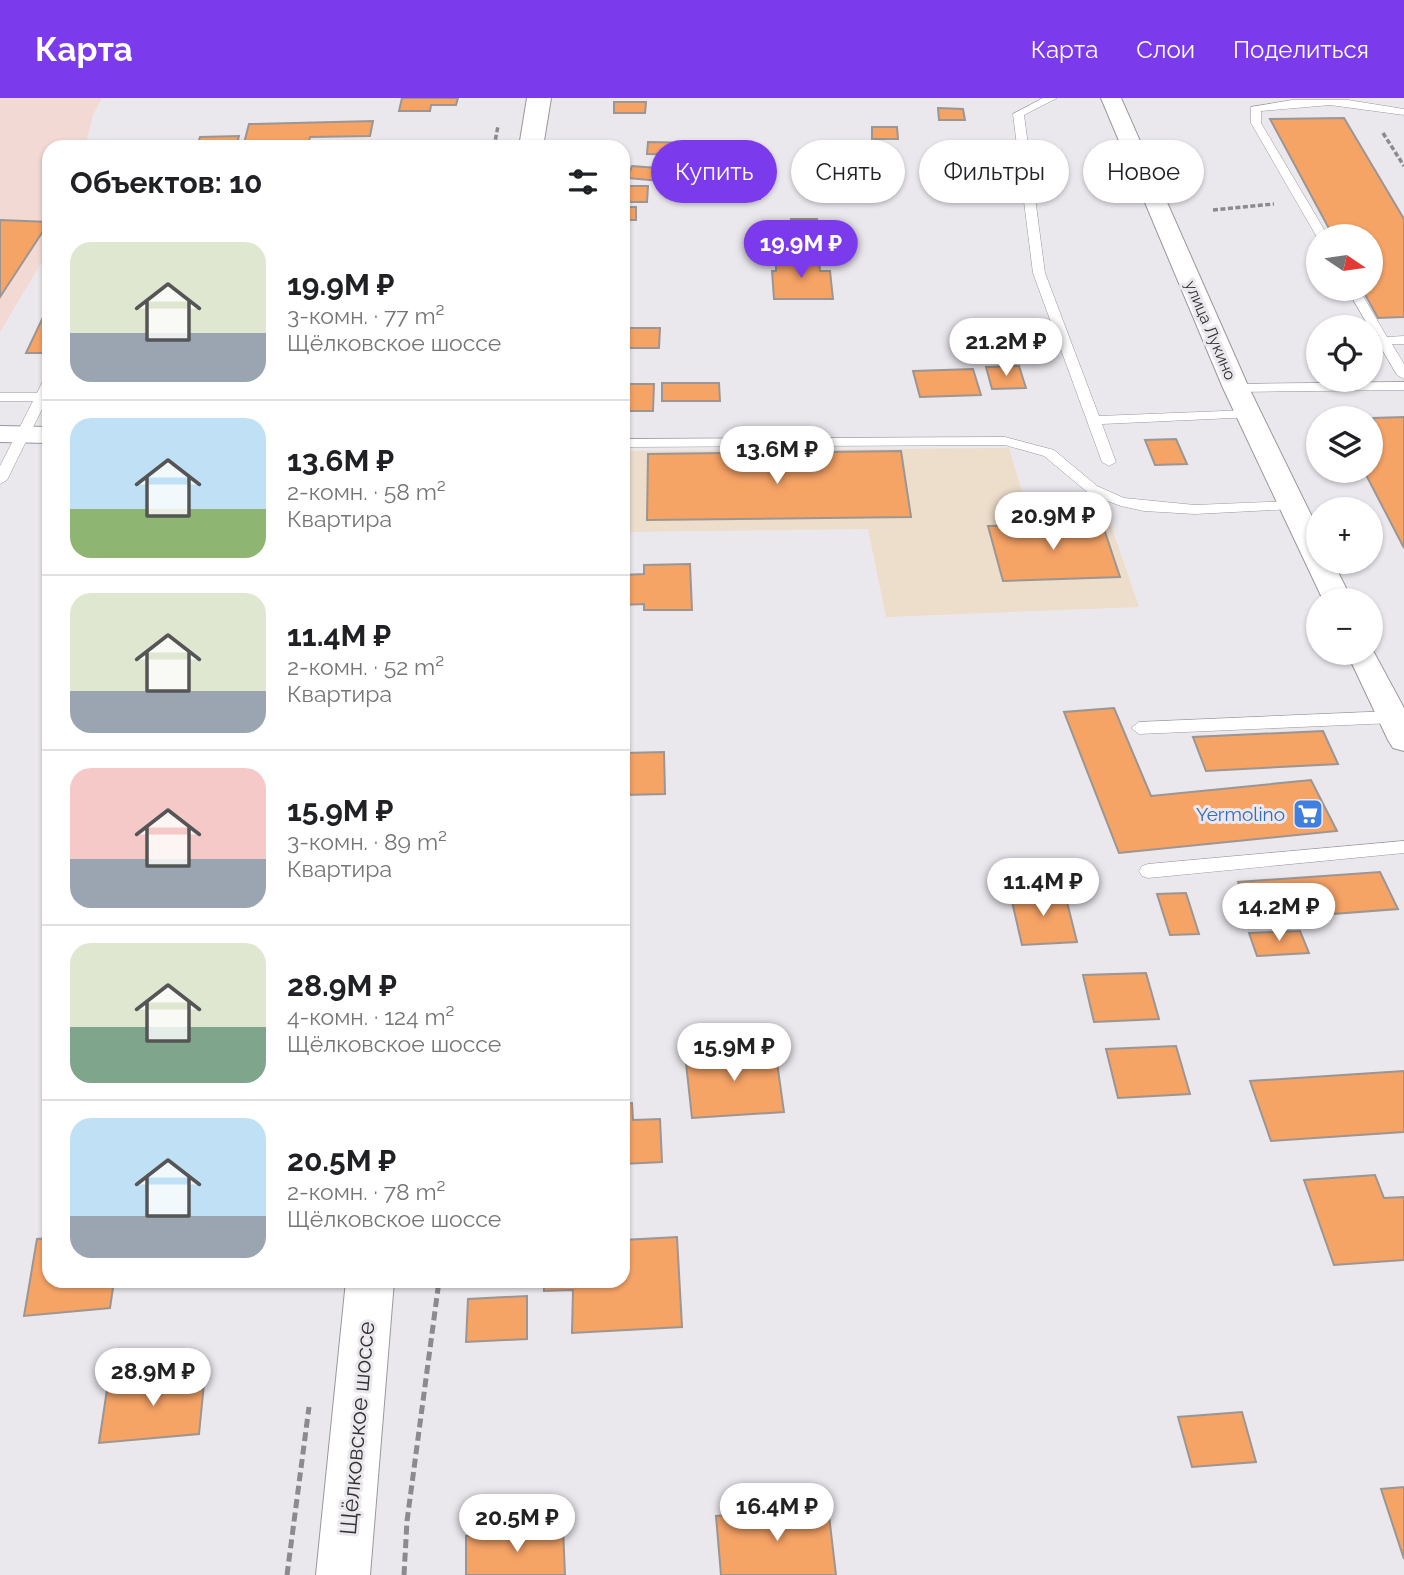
<!DOCTYPE html>
<html lang="ru">
<head>
<meta charset="utf-8">
<style>
	:root { --surface:#fff; --page:#f6f6f6; --text:#202124; --muted:#757577; --line:#e0e0e0; --accent:#7c3aed }
	body { margin:0; font-family:Raleway,sans-serif; background:var(--page); color:var(--text); height:100vh; display:flex; flex-direction:column; font-size:26px; white-space:nowrap }
	* { box-sizing:border-box; margin:0 }
	p { font-size:23px; color:var(--muted) }
	.icon { flex:none; width:38px; height:38px; fill:none; stroke:currentColor; stroke-width:2; stroke-linecap:round; stroke-linejoin:round }
	.map { position:relative; flex:1; overflow:hidden }
	.sheet { position:absolute; left:42px; top:42px; width:588px; height:1148px; display:flex; flex-direction:column; background:var(--surface); border-radius:21px; box-shadow:0 2px 5px #0004 }
	.sheet>* { flex:none }
	.guide { position:absolute; left:651px; top:42px; width:648px; height:63px; display:flex; gap:14px }
	.needle { width:46px; rotate:103deg }
	.tools { position:absolute; left:1306px; top:126px; display:grid; gap:14px }
	.tools a { display:grid; place-items:center; width:77px; height:77px; border-radius:50%; background:var(--surface); box-shadow:0 2px 5px #0004; font-size:35px }
	.price { position:absolute; translate:-50% -60px; padding:0 16px; border-radius:24px; background:#fff; color:#222; font-size:23px; line-height:46px; filter:drop-shadow(0 2px 4px #0008) }
	.price::after { content:''; position:absolute; left:50%; top:42px; width:21px; height:16px; margin-left:-10px; background:inherit; clip-path:polygon(0 0,100% 0,50% 100%) }
	.price.selected { background:var(--accent); color:#fff }
	ul { padding:0; list-style:none }
	li { display:flex; align-items:center; gap:21px; height:175px; padding:0 28px }
	li+li { border-top:2px solid var(--line) }
	li span { display:grid; place-items:center; flex:none; width:196px; height:140px; border-radius:21px; color:#555 }
	li>.icon { margin-inline-start:auto }
	span .icon { width:84px; height:84px; fill:#fffc; stroke-width:1 }
	li b { font-size:30px }
	h2 { display:flex; justify-content:space-between; align-items:center; height:84px; padding:0 28px; font-size:30px }
	.tag { padding:0 24px; border-radius:32px; background:var(--surface); box-shadow:0 2px 5px #0004; font-size:24px; line-height:63px }
	.tag.selected { background:var(--accent); color:#fff }
	header { display:flex; align-items:center; gap:42px; box-sizing:border-box; height:98px; padding:0 35px; background:var(--accent); color:#fff }
	header strong { font-size:33px }
	nav { display:flex; gap:38px; margin-inline-start:auto; font-size:24px }
	.map>svg:first-child { display:block }
	.commercial { fill:#edddcb }
	.industrial { fill:#f3d9d3 }
	.building { fill:#f6a366; stroke:#9b9693; stroke-width:2 }
	.lines { fill:none; stroke-linecap:round; stroke-linejoin:round }
	.service-casing { stroke:#9a979b; stroke-width:1 }
	.minor-casing { stroke:#9a979b; stroke-width:2 }
	.primary-casing { stroke:#9a979b; stroke-width:2 }
	.path-far1 { stroke:#8c8a8d; stroke-width:3.5; stroke-dasharray:5 2.5; stroke-linecap:butt }
	.path { stroke:#8c8a8d; stroke-width:5; stroke-dasharray:9 4.5; stroke-linecap:butt }
	.service { fill:#fff; fill-rule:evenodd }
	.minor { fill:#fff; fill-rule:evenodd }
	.primary { fill:#fff; fill-rule:evenodd }
	.labels { text-anchor:middle; stroke-width:6; stroke-linejoin:round; paint-order:stroke }
	.far-street-label { font-size:16px; fill:#343334; stroke:#ebe8ed }
	.shop-label { font-size:19px; fill:#366cbe; stroke:#ebe8ed; text-anchor:end }
	.near-street-label { font-size:23px; fill:#343334; stroke:#ebe8ed }
</style>
</head>
<body>
<header>
<strong>Карта</strong>
<nav><a>Карта</a><a>Слои</a><a>Поделиться</a></nav>
</header>
<div class="map">
<svg width="1404" height="1477" viewBox="0 0 1404 1477">
	<rect width="100%" height="100%" fill="#ebe8ed"/>
	<!-- commercial -->
	<path class="commercial" d="M1009,350l20,67 78,-1 32,93 -253,10 -18,-88 -245,3v-81z"/>
	<!-- industrial -->
	<path class="industrial" d="M0,0h102l-9,17 -8,32h-36v103l-49,82z"/>
	<!-- building -->
	<path class="building" d="M402,0h56l-2,7h-25l-1,6h-31z
		M614,4h32l-1,11h-31z
		M938,10l25,1 2,11h-26z
		M1344,20l60,101v98l-26,1 -16,-29h8v-53h-37l-63,-117z
		M373,23l-3,15 -60,1 -2,8 -65,2 6,-23z
		M872,29h25l1,12h-26z
		M239,38l-3,11h-39l3,-10z
		M394,43h74l-1,6h-75z
		M648,44l52,1 -1,12 -52,-1z
		M632,68l76,6 -5,13 -76,-7z
		M623,88h25l-1,16h-24z
		M717,91h42l1,10h-42z
		M623,109h13v13h-13z
		M791,121h26l1,15h-25z
		M0,122l49,2 -49,75z
		M776,161h43l1,12h10l3,28h-59l-2,-28h4z
		M45,215h4v40h-23z
		M623,230h37l-1,20h-36z
		M1019,268l7,22 -34,1 -6,-22z
		M973,271l8,26 -61,2 -7,-26z
		M662,285h57l1,18h-58z
		M623,286h31l-1,27h-30z
		M1404,319v131l-40,-77h6v-41h9l-6,-12z
		M1176,341l11,25 -32,1 -10,-25z
		M901,353l10,66 -264,3 1,-66z
		M1102,425l18,54 -117,4 -15,-55z
		M690,466l2,46h-48v-6l-21,1v-30l21,-1v-9z
		M1114,610l37,88 160,-16 26,51 -218,22 -55,-141z
		M1323,633l15,33 -132,7 -13,-34z
		M664,654l1,42 -42,1v-42z
		M1380,774l18,37 -146,11 -14,-38z
		M1064,792l13,52 -55,3 -12,-52z
		M1186,795l13,41 -29,1 -13,-41z
		M1300,833l9,22 -52,3 -8,-23z
		M1146,875l13,46 -65,3 -11,-47z
		M1176,948l14,48 -72,4 -12,-49z
		M775,950l9,64 -92,6 -7,-64z
		M1404,973v61l-133,9 -21,-60z
		M632,1005l1,17 27,-1 2,43 -39,2v-60z
		M1375,1077l9,23 20,-1v63l-70,5 -30,-85z
		M677,1139l5,90 -110,6 1,-43 -29,1v-10h79v-41z
		M49,1140v43h65l-4,27 -86,8 13,-77z
		M527,1198v43l-61,3 2,-43z
		M205,1275l-6,61 -100,9 9,-60z
		M1242,1314l14,50 -64,5 -14,-50z
		M1404,1389v72l-23,-70z
		M828,1409l8,68h-115l-5,-59z
		M563,1430l2,47h-99v-39z"/>
	<g class="lines">
		<!-- service casing -->
		<g class="service-casing">
			<path id="service" d="M1043,0h14l-33,17 21,158 54,143 150,-6 7,4 -2,3 -152,7 14,38 -7,4 -7,-4 -69,-189 -20,-159z
				M1292,2h56l56,9v6l-74,-10 -69,6v12l67,113h-10v3l-67,-116v-16z
				M1347,191h12l28,48 17,-1v8h-12l12,20v15l-7,-4z
				M49,280v17l-42,85 -7,4v-18l33,-65h-33v-8h37l7,-14z
				M1404,284v8l-168,2 -7,-4 7,-4z
				M1005,339l49,13 43,36 27,12 71,7 97,-4 7,4 -7,4 -97,5 -51,-3 -23,-5 -30,-11 -47,-39 -39,-11 -382,2v-8z
				M1393,613l8,6 -8,6 -254,11 -8,-6 8,-6z
				M1404,743v12l-256,25 -6,-2 -3,-5 3,-5 6,-2z"/>
		</g>
		<!-- minor casing -->
		<g class="minor-casing">
			<path id="minor" d="M1101,0h20l128,290 69,141v33h15l19,38h-29l-100,-212z
				M0,328l49,1v16l-49,-1z
				M1370,547l34,63v43l-11,-3 -5,-8 -41,-87h23z"/>
		</g>
		<!-- primary casing -->
		<g class="primary-casing">
			<path id="primary" d="M527,0h24l-8,49h-24z
				M346,1183h48l-24,294h-54z"/>
		</g>
		<!-- path-far1 -->
		<path class="path-far1" d="M1383,35l21,33
			M494,49l4,-21
			M1213,112l61,-6"/>
		<!-- path -->
		<path class="path" d="M287,1477l22,-168
			M404,1477l3,-54 32,-240"/>
		<!-- service -->
		<use href="#service" class="service"/>
		<!-- minor -->
		<use href="#minor" class="minor"/>
		<!-- primary -->
		<use href="#primary" class="primary"/>
	</g>
	<!-- icons -->
	<defs>
		<g id="supermarket-square" transform="scale(1.575)"><rect x="-9" y="-9" width="18" height="18" rx="4" fill="#3f7fe0" stroke="#ebe8ed"/><path d="M-6-5.5h2.5l.6 2H6L4.5 2H-2.5L-4.4-4H-6ZM-1.5 3.2a1.3 1.3 0 1 0 .1 0ZM3 3.2a1.3 1.3 0 1 0 .1 0Z" fill="#fff"/></g>
	</defs>
	<g fill-rule="evenodd">
		<use href="#supermarket-square" x="1308" y="716"/>
	</g>
	<g class="labels">
		<!-- far-street labels -->
		<g class="far-street-label">
			<text transform="translate(1211 232) rotate(67)" y="6">улица Лукино</text>
		</g>
		<!-- shop labels -->
		<g class="shop-label">
			<text x="1285" y="723">Yermolino</text>
		</g>
		<!-- near-street labels -->
		<g class="near-street-label">
			<text transform="translate(357 1330) rotate(-85)" y="8">Щёлковское шоссе</text>
		</g>
	</g>
</svg>
<div class="tools">
<a><svg class="needle" viewBox="-14 -14 28 28"><path d="M0-13l5 13h-10z" fill="#e53935"/><path d="M0 13l5-13h-10z" fill="#757577"/></svg></a>
<a><svg class="icon" aria-label="locate" viewBox="0 0 24 24"><circle cx="12" cy="12" r="6"/><path d="M12 2v4M12 18v4M2 12h4M18 12h4"/></svg></a>
<a><svg class="icon" aria-label="layers" viewBox="0 0 24 24"><path d="M12 4l9 5-9 5-9-5zM3 14l9 5 9-5"/></svg></a>
<a>+</a>
<a>−</a>
</div>
<b class="price selected" style="left:801px;top:182px">19.9M ₽</b>
<b class="price" style="left:1006px;top:280px">21.2M ₽</b>
<b class="price" style="left:777px;top:388px">13.6M ₽</b>
<b class="price" style="left:1053px;top:454px">20.9M ₽</b>
<b class="price" style="left:1043px;top:820px">11.4M ₽</b>
<b class="price" style="left:1279px;top:845px">14.2M ₽</b>
<b class="price" style="left:734px;top:985px">15.9M ₽</b>
<b class="price" style="left:153px;top:1310px">28.9M ₽</b>
<b class="price" style="left:777px;top:1445px">16.4M ₽</b>
<b class="price" style="left:517px;top:1456px">20.5M ₽</b>
<div class="guide">
<a class="tag selected">Купить</a>
<a class="tag">Снять</a>
<a class="tag">Фильтры</a>
<a class="tag">Новое</a>
</div>
<section class="sheet">
<h2>Объектов: 10<svg class="icon" aria-label="filters" viewBox="0 0 24 24"><path d="M4 7h16M4 17h16"/><circle cx="9" cy="7" r="2"/><circle cx="15" cy="17" r="2"/></svg></h2>
<ul>
<li><span style="background:linear-gradient(#dfe7d0 65%,#9aa5b1 0)"><svg class="icon" aria-label="home" viewBox="0 0 24 24"><path d="M3 11l9-7 9 7M6 9v11h12V9"/></svg></span><div><b>19.9M ₽</b><p>3-комн. · 77 m²</p><p>Щёлковское шоссе</p></div></li>
<li><span style="background:linear-gradient(#bfe0f5 65%,#8fb573 0)"><svg class="icon" aria-label="home" viewBox="0 0 24 24"><path d="M3 11l9-7 9 7M6 9v11h12V9"/></svg></span><div><b>13.6M ₽</b><p>2-комн. · 58 m²</p><p>Квартира</p></div></li>
<li><span style="background:linear-gradient(#dfe7d0 70%,#9aa5b1 0)"><svg class="icon" aria-label="home" viewBox="0 0 24 24"><path d="M3 11l9-7 9 7M6 9v11h12V9"/></svg></span><div><b>11.4M ₽</b><p>2-комн. · 52 m²</p><p>Квартира</p></div></li>
<li><span style="background:linear-gradient(#f6c9c9 65%,#9aa5b1 0)"><svg class="icon" aria-label="home" viewBox="0 0 24 24"><path d="M3 11l9-7 9 7M6 9v11h12V9"/></svg></span><div><b>15.9M ₽</b><p>3-комн. · 89 m²</p><p>Квартира</p></div></li>
<li><span style="background:linear-gradient(#dfe7d0 60%,#7fa58c 0)"><svg class="icon" aria-label="home" viewBox="0 0 24 24"><path d="M3 11l9-7 9 7M6 9v11h12V9"/></svg></span><div><b>28.9M ₽</b><p>4-комн. · 124 m²</p><p>Щёлковское шоссе</p></div></li>
<li><span style="background:linear-gradient(#bfe0f5 70%,#9aa5b1 0)"><svg class="icon" aria-label="home" viewBox="0 0 24 24"><path d="M3 11l9-7 9 7M6 9v11h12V9"/></svg></span><div><b>20.5M ₽</b><p>2-комн. · 78 m²</p><p>Щёлковское шоссе</p></div></li>
</ul>
</section>
</div>
</body>
</html>
